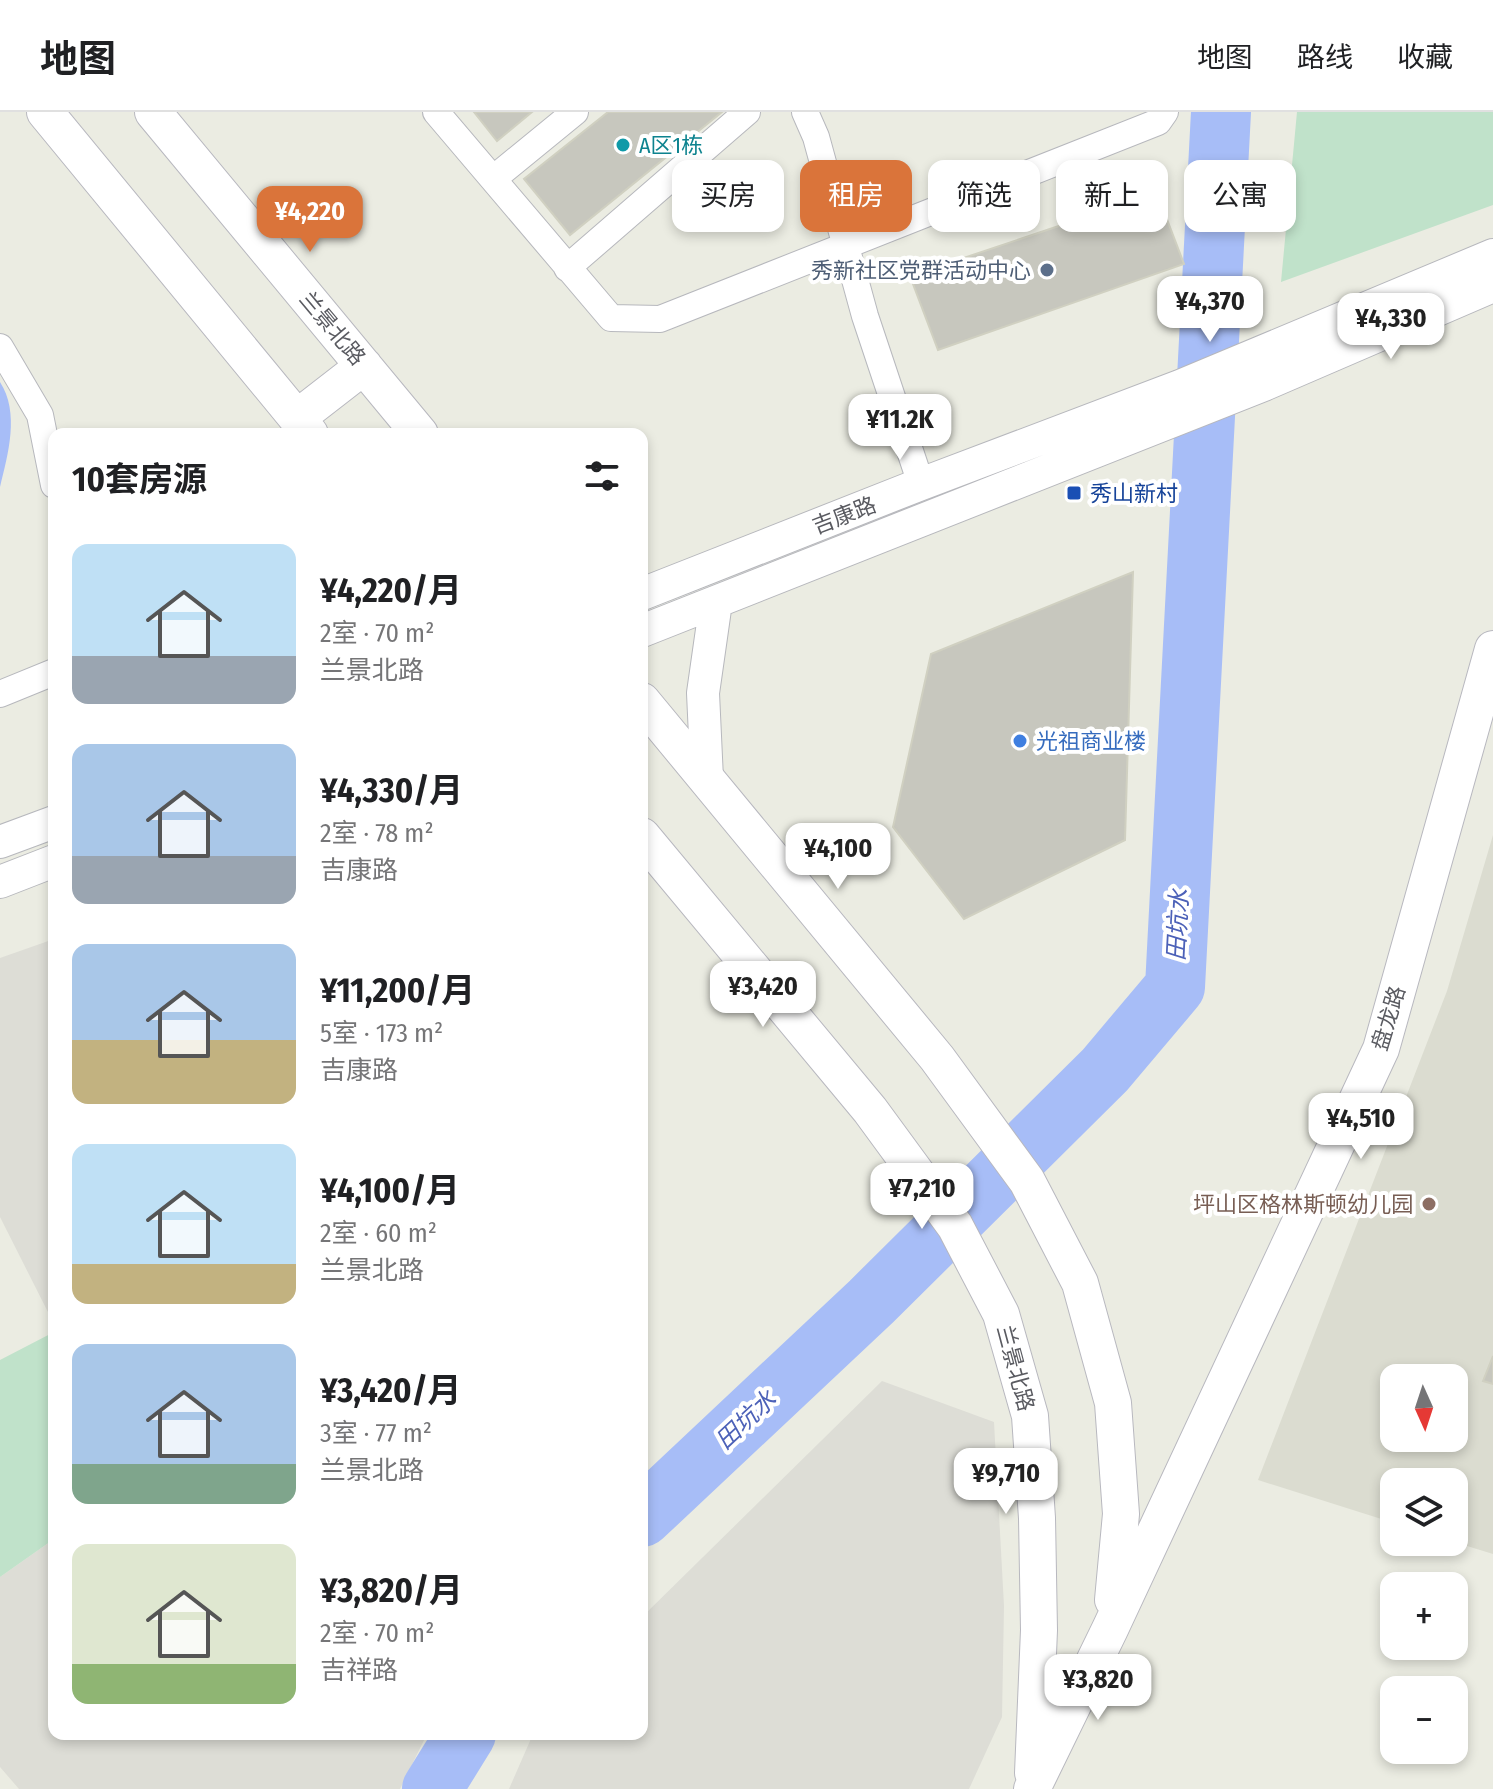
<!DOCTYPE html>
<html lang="zh">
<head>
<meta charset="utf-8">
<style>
	:root { --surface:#fff; --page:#f6f6f6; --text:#202124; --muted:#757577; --line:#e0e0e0; --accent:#da743a }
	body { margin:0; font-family:"Fira Sans Condensed","Noto Sans SC",sans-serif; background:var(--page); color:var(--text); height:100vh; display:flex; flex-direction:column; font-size:30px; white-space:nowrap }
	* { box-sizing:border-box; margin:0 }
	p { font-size:26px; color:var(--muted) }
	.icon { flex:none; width:44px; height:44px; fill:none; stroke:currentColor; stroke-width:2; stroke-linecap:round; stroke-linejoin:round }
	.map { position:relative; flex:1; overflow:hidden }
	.side { position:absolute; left:48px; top:316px; width:600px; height:1312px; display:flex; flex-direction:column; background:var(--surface); border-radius:16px; box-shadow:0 4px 12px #0003 }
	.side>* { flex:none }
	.top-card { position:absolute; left:672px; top:48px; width:700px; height:72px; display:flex; gap:16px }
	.needle { width:52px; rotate:177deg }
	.fabs { position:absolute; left:1380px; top:1252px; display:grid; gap:16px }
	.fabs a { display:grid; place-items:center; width:88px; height:88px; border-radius:16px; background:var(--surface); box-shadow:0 4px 12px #0003; font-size:40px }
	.price { position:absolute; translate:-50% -68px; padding:0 18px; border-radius:16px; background:#fff; color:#222; font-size:26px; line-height:52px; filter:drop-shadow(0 2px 4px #0008) }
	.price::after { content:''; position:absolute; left:50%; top:48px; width:24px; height:18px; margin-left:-12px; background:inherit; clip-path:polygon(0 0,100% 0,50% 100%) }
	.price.active { background:var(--accent); color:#fff }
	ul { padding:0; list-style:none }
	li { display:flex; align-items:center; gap:24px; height:200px; padding:0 24px }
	li span { display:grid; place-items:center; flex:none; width:224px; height:160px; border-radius:16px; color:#555 }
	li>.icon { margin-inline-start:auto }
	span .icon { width:96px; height:96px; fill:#fffc; stroke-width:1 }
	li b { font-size:34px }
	h2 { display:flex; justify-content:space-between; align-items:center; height:96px; padding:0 24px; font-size:34px }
	.tag { padding:0 28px; border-radius:16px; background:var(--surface); box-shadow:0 4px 12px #0003; font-size:28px; line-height:72px }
	.tag.active { background:var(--accent); color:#fff }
	header { display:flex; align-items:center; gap:48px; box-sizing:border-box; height:112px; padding:0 40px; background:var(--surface); border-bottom:2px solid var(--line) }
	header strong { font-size:38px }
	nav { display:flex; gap:44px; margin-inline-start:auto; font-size:28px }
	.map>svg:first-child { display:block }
	.industrial { fill:#ddddd6 }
	.education { fill:#dbdcd0; fill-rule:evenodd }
	.green { fill:#c0e2ca }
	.water { fill:#a7bdf7 }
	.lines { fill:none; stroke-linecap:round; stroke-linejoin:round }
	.river { stroke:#a7bdf7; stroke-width:60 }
	.building { fill:#c7c7be; stroke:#d0d0c1; stroke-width:2 }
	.minor-casing { stroke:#b7b8bd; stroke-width:28 }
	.tertiary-casing { stroke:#b7b8bd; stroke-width:34 }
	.secondary-casing { stroke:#b8b8bf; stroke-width:38 }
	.minor { stroke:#fff; stroke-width:26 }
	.tertiary { stroke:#fff; stroke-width:32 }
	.secondary { stroke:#fff; stroke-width:36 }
	.culture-dot { fill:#0f9aa8; stroke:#fff; stroke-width:3 }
	.service-dot { fill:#5c6f8a; stroke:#fff; stroke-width:3 }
	.transit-dot { fill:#1a4fb4; stroke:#fff; stroke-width:3 }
	.shop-dot { fill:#3f7fe0; stroke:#fff; stroke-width:3 }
	.education-dot { fill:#8d6e63; stroke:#fff; stroke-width:3 }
	.labels { text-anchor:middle; stroke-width:8; stroke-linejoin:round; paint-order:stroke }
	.culture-label { font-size:22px; fill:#0d838f; stroke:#fff; text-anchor:start }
	.service-label { font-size:22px; fill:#4e5e75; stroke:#fff; text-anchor:end }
	.street-label { font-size:22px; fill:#5a5b61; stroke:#fff }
	.transit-label { font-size:22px; fill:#164399; stroke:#fff; text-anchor:start }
	.shop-label { font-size:22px; fill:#366cbe; stroke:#fff; text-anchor:start }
	.education-label { font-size:22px; fill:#785e54; stroke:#fff; text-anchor:end }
	.water-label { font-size:24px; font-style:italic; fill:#4c61b8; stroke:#fff }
</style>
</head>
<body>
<header>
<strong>地图</strong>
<nav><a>地图</a><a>路线</a><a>收藏</a></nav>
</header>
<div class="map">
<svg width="1493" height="1677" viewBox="0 0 1493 1677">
	<rect width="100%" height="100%" fill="#ebece2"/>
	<!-- industrial -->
	<path class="industrial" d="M54,827v385l-54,-107v-259z
		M882,1269l112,41 10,184 -2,111 -33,72h-460l24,-55h109v-117z
		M54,1427v195h373l-27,55h-381l-19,-22v-190z"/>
	<!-- education -->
	<path class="education" d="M1493,723v719l-39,-12v-60h-60v41l-136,-43 189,-489zM1394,1266h60v60h-60z"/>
	<!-- green -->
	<path class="green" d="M1297,0h196v93l-212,77z
		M54,1220v207l-54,38v-217z"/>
	<!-- water -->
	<path class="water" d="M0,270c20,31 8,72 0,105z"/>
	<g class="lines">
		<!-- river -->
		<path class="river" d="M642,1405l229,-215 234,-232 70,-83 46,-875
			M432,1677l34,-55"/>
	</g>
	<!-- building -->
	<path class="building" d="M474,0h58l-35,29z
		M608,0h114l-152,123 -46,-56z
		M1157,81l27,71 -246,86 -28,-74z
		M1133,460l-8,268 -161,79 -71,-92 38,-173z
		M1493,1244v28l-10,-3z"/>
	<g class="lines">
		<!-- minor casing -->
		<g class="minor-casing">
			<path id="minor" d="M436,0l175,206 49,1 498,-197 7,-10
				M805,0l11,25 49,179 56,168
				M493,67l82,-67
				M567,156l180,-156
				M0,235l40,68 14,70
				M0,582l54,-22"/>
		</g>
		<!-- tertiary casing -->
		<g class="tertiary-casing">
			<path id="tertiary" d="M642,482l279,-110 259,-98 313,-131
				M642,519l624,-247 227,-98
				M707,667l-4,-86 13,-91
				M0,730l54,-20
				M0,770l54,-21"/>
		</g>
		<!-- secondary casing -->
		<g class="secondary-casing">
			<path id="secondary" d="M45,0l265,322
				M153,0l267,322
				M297,306l67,-52
				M642,589l295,357 90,123 53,102 33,120 8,111 -8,86
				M642,724l228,274 85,116 46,88 29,102 7,102 2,112 -6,143
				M1032,1677l78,-160 271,-580 112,-400"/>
		</g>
		<!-- minor -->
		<use href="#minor" class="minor"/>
		<!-- tertiary -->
		<use href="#tertiary" class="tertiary"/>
		<!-- secondary -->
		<use href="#secondary" class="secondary"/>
	</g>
	<!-- markers -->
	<circle class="culture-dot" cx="623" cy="33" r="8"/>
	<circle class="service-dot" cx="1047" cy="158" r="8"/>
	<rect class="transit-dot" x="1066" y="373" width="16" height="16" rx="4"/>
	<circle class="shop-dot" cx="1020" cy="629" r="8"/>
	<circle class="education-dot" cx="1429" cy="1092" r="8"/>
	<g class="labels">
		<!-- culture labels -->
		<g class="culture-label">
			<text x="639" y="41">A区1栋</text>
		</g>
		<!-- service labels -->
		<g class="service-label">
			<text x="1031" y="166">秀新社区党群活动中心</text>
		</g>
		<!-- street labels -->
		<g class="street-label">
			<text transform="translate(333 216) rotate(50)" y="8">兰景北路</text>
			<text transform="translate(844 403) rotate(-21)" y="8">吉康路</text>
			<text transform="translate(1388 906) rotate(-73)" y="8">盘龙路</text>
			<text transform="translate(1016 1256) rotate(75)" y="8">兰景北路</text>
		</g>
		<!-- transit labels -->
		<g class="transit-label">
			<text x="1090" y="389">秀山新村</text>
		</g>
		<!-- shop labels -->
		<g class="shop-label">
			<text x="1036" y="637">光祖商业楼</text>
		</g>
		<!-- education labels -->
		<g class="education-label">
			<text x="1413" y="1100">坪山区格林斯顿幼儿园</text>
		</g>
		<!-- water labels -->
		<g class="water-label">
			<text transform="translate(1178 813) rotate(-87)" y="8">田坑水</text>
			<text transform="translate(746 1308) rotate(-43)" y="8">田坑水</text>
		</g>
	</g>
</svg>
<div class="fabs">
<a><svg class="needle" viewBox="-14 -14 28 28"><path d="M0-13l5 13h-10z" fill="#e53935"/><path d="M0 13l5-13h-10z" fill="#757577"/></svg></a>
<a><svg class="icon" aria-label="layers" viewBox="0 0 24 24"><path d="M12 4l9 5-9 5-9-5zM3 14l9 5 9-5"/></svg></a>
<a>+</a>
<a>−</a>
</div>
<b class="price active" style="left:310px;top:142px">¥4,220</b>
<b class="price" style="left:1210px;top:232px">¥4,370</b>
<b class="price" style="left:1391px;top:249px">¥4,330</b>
<b class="price" style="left:900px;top:350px">¥11.2K</b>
<b class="price" style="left:838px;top:779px">¥4,100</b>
<b class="price" style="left:763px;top:917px">¥3,420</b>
<b class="price" style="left:1361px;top:1049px">¥4,510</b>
<b class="price" style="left:922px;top:1119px">¥7,210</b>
<b class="price" style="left:1006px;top:1404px">¥9,710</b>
<b class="price" style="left:1098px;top:1610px">¥3,820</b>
<div class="top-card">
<a class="tag">买房</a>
<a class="tag active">租房</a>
<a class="tag">筛选</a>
<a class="tag">新上</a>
<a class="tag">公寓</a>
</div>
<section class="side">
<h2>10套房源<svg class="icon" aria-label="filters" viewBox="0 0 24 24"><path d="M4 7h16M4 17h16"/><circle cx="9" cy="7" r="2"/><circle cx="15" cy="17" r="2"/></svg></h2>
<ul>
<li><span style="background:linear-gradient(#bfe0f5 70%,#9aa5b1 0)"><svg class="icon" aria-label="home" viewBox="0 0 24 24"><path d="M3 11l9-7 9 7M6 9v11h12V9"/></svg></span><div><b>¥4,220/月</b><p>2室 · 70 m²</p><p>兰景北路</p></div></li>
<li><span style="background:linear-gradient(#a9c7e8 70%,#9aa5b1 0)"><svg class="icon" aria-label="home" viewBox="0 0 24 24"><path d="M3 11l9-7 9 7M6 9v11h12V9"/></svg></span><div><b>¥4,330/月</b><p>2室 · 78 m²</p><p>吉康路</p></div></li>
<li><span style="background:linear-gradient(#a9c7e8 60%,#c2b280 0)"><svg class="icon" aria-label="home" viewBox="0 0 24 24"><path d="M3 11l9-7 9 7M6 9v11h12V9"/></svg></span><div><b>¥11,200/月</b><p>5室 · 173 m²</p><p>吉康路</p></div></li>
<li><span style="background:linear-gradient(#bfe0f5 75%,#c2b280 0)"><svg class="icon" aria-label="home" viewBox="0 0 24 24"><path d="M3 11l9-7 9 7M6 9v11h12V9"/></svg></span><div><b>¥4,100/月</b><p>2室 · 60 m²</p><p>兰景北路</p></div></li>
<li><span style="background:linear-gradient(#a9c7e8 75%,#7fa58c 0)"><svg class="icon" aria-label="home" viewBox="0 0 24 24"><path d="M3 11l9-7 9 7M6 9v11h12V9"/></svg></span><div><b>¥3,420/月</b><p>3室 · 77 m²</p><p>兰景北路</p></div></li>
<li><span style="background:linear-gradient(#dfe7d0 75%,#8fb573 0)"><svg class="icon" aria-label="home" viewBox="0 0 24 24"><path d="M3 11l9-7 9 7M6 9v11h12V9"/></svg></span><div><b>¥3,820/月</b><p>2室 · 70 m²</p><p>吉祥路</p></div></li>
</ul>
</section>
</div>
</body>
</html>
